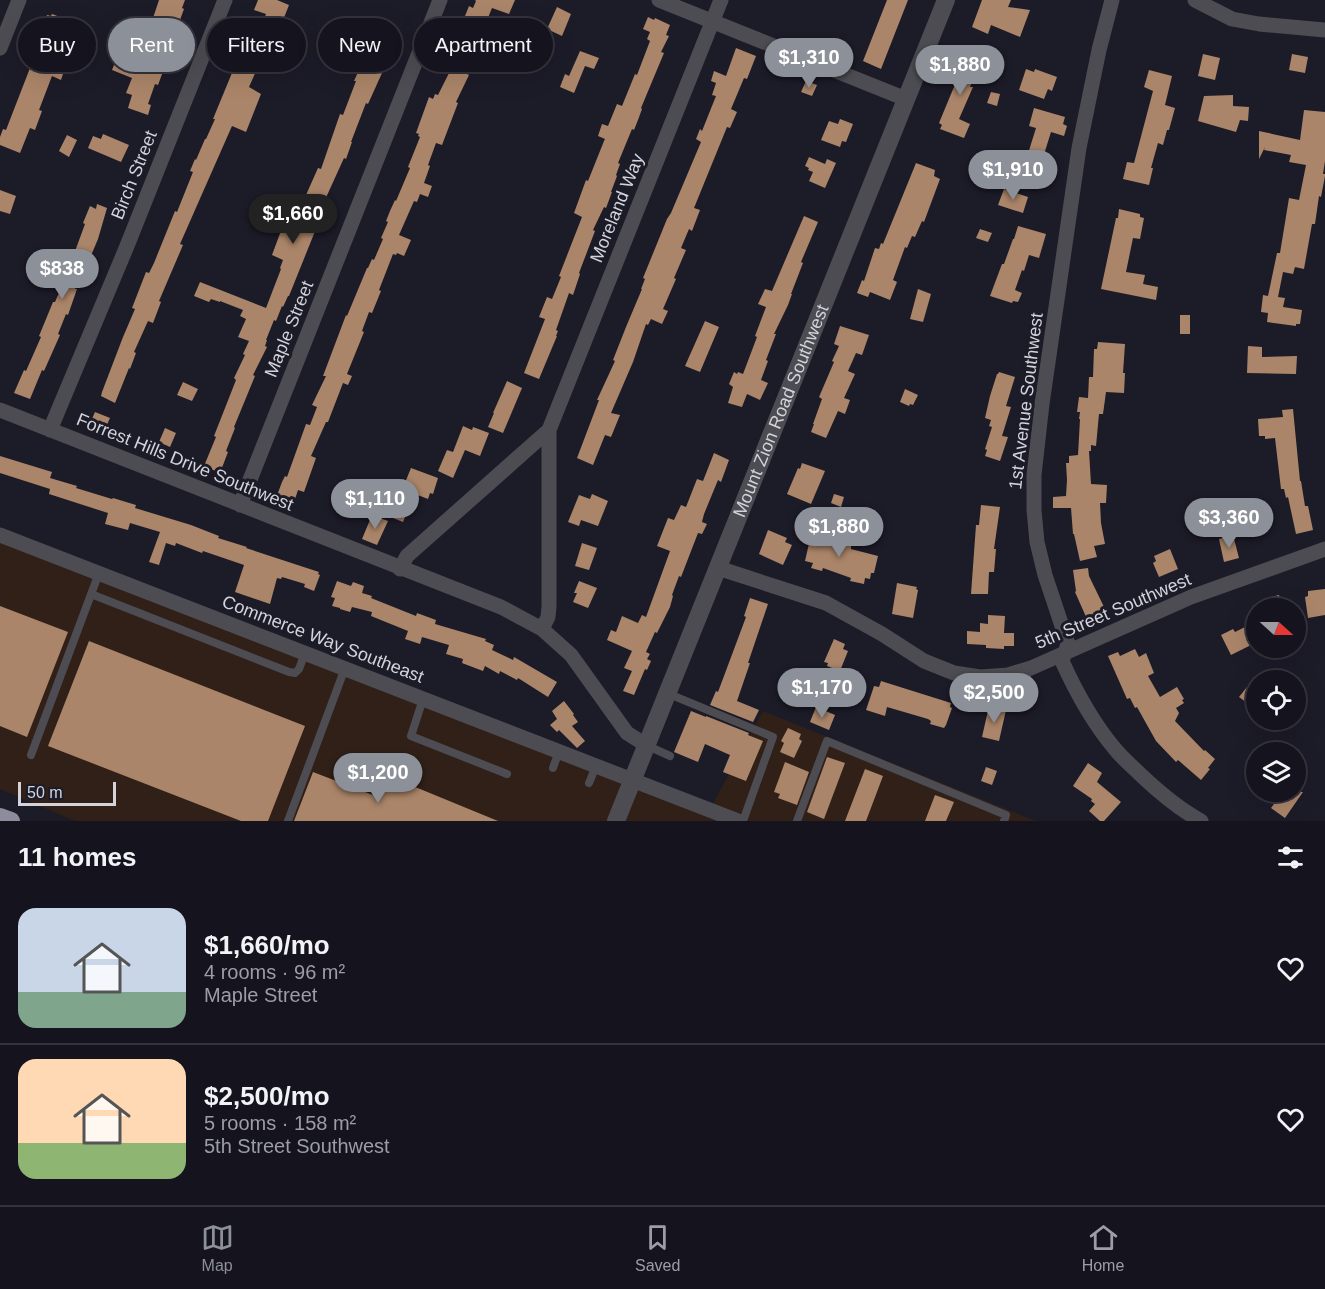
<!DOCTYPE html>
<html lang="en">
<head>
<meta charset="utf-8">
<style>
	:root { --surface:#15141e; --page:#22212b; --text:#f1f3f6; --muted:#9d9ea4; --line:#34333c; --accent:#8c9099 }
	body { margin:0; font-family:Arial,sans-serif; background:var(--page); color:var(--text); height:100vh; display:flex; flex-direction:column; font-size:22px; white-space:nowrap }
	* { box-sizing:border-box; margin:0 }
	p { font-size:20px; color:var(--muted) }
	.icon { flex:none; width:33px; height:33px; fill:none; stroke:currentColor; stroke-width:2; stroke-linecap:round; stroke-linejoin:round }
	.map { position:relative; height:821px; overflow:hidden }
	.sheet { display:flex; flex-direction:column; background:var(--surface); flex:1 }
	.sheet>* { flex:none }
	.guide { position:absolute; left:18px; top:18px; width:600px; height:54px; display:flex; gap:12px }
	.needle { width:39px; rotate:111deg }
	.controls { position:absolute; left:1246px; top:598px; display:grid; gap:12px }
	.controls a { display:grid; place-items:center; width:60px; height:60px; border-radius:50%; background:var(--surface); box-shadow:0 6px 24px #0002,0 0 0 2px var(--line); font-size:30px }
	.scale { position:absolute; left:18px; bottom:15px; width:98px; box-sizing:border-box; padding-left:6px; border:3px solid #d3d3dc; border-top:0; font-size:16px; line-height:21px; white-space:nowrap; color:#d3d3dc; -webkit-text-stroke:4px #1c1b28; paint-order:stroke }
	.price { position:absolute; translate:-50% -51px; padding:0 14px; border-radius:21px; background:var(--accent); color:#fff; font-size:20px; line-height:39px; filter:drop-shadow(0 2px 3px #0008) }
	.price::after { content:''; position:absolute; left:50%; top:36px; width:18px; height:14px; margin-left:-9px; background:inherit; clip-path:polygon(0 0,100% 0,50% 100%) }
	.price.selected { background:#222; color:#fff }
	ul { padding:0; list-style:none }
	li { display:flex; align-items:center; gap:18px; height:150px; padding:0 18px }
	li+li { border-top:2px solid var(--line) }
	li span { display:grid; place-items:center; flex:none; width:168px; height:120px; border-radius:18px; color:#555 }
	li>.icon { margin-inline-start:auto }
	span .icon { width:72px; height:72px; fill:#fffc; stroke-width:1 }
	li b { font-size:26px }
	h2 { display:flex; justify-content:space-between; align-items:center; height:72px; padding:0 18px; font-size:26px }
	.tag { padding:0 21px; border-radius:27px; background:var(--surface); box-shadow:0 6px 24px #0002,0 0 0 2px var(--line); font-size:21px; line-height:54px }
	.tag.selected { background:var(--accent); color:#fff }
	.tabs { display:flex; justify-content:space-around; align-items:center; height:84px; border-top:2px solid var(--line); background:var(--surface); font-size:16px; color:var(--muted) }
	.tabs a { display:grid; justify-items:center; gap:3px }
	.tabs .selected { color:var(--accent) }
	.map>svg:first-child { display:block }
	.commercial { fill:#302018 }
	.building { fill:#ab8569 }
	.lines { fill:none; stroke-linecap:round; stroke-linejoin:round }
	.service { stroke:#4c4c52; stroke-width:8 }
	.minor { stroke:#4c4c52; stroke-width:15 }
	.tertiary { stroke:#4c4c52; stroke-width:18 }
	.motorway { stroke:#8c8c9c; stroke-width:18 }
	.labels { text-anchor:middle; stroke-width:6; stroke-linejoin:round; paint-order:stroke }
	.street-label { font-size:18px; fill:#d3d3dc; stroke:#1c1b28 }
</style>
</head>
<body>
<div class="map">
<svg width="1325" height="821" viewBox="0 0 1325 821">
	<rect width="100%" height="100%" fill="#1c1b28"/>
	<!-- commercial -->
	<path class="commercial" d="M0,527l710,282 53,-98 273,110h-961l-75,-32z"/>
	<!-- building -->
	<path class="building" d="M159,0h26l-3,8 2,1 -14,38 5,1 -4,11 -3,-1 -10,27 -3,-1 -7,20 3,1 -3,10 -20,-7 4,-13 -6,-2 6,-15 -20,-8 7,-18 25,9 3,-9 2,1 12,-32 -8,-3z
		M258,0h19l12,5 -11,28 -17,-6 5,-13 -12,-4z
		M475,0h40l-6,14 -17,-6 -9,22 -4,-1 -6,13 -12,29 8,4 -13,27 2,1 -16,42 -6,-2 -8,22 2,1 -6,17 8,3 -4,11 -8,-3 -3,8 -3,-1 -15,34 12,5 -7,16 -7,-3 -1,2 -3,-1 -14,36 2,1 -9,22 -3,-1 -7,19 2,1 -17,42 5,2 -4,9 -5,-2 -15,39h-2l-15,34 5,2 -12,34 -6,-2 -3,9 -7,-2 -2,5 -10,-4 6,-16 3,-6 2,1 19,-53 4,1 7,-18 -5,-2 14,-29h-3l23,-61 1,1 20,-48h1l4,-9 2,1 9,-21 -2,-1 7,-16 -2,-1 4,-10 5,-11 1,1 14,-33 -2,-1 12,-30 -2,-1 1,-2 -3,-1 13,-36 4,2 2,-5 3,1 20,-40 -6,-3 2,-5 -1,-1 16,-40 4,2 3,-7z
		M887,0h21l-27,69 -18,-8z
		M982,0h29l-3,7 22,3 -10,27 -29,-12 -3,9 -16,-7z
		M557,7l14,7 -9,22 -15,-7z
		M52,14l21,8 -6,16 -4,-2 -11,28 13,4 -4,12 -9,-4 -13,34 3,1 -7,19 -5,-2 -10,25 -20,-8v-8l3,-8 3,1 24,-62h-2l7,-18 -3,-1 5,-14 3,1 7,-21 4,1z
		M648,17l6,3 1,-2 15,7 -4,10 3,1 -8,16 3,1 -23,55 1,1 -4,11 -4,10 -2,-1 -14,34 2,1 -4,11 1,1 -6,16h1l-6,16 -2,-1 -11,23 2,1 -16,42 1,1 -7,21 -4,-2 -13,37 2,1 -2,5h1l-18,43 -15,-6 21,-54 -6,-2 8,-20 5,2 9,-22 -2,-1 23,-59 -8,-4 12,-33 2,1 16,-40 1,-2 -7,-3 4,-12 6,2 9,-22 5,2 13,-32 2,1 13,-34 -3,-2 3,-7 -7,-3z
		M372,26l19,7 -15,37 6,3 -14,31 -2,-1 -15,39h1l-6,17 -2,-1 -20,44 1,1 -1,6 -35,87h-1l-5,11 -1,-1 -6,15 -2,-1 -8,20h1l-2,6 2,1 -14,28 2,1 -21,51 1,1 -9,23 2,1 -8,21 -16,-7 12,-29 -2,-1 22,-56 -2,-2 11,-23 -2,-1 6,-13 -11,-4 8,-18 -6,-3 3,-6 -23,-9v1l-9,-3 -2,3 -15,-6 6,-14 66,26 15,-39 -1,-1 3,-8 -11,-5 13,-35 13,4 8,-19 -4,-1 16,-36 3,1 19,-55 3,1 13,-34h-2l5,-11 -14,-6 4,-9 10,4z
		M239,41l19,8 -6,15 4,2 -1,2 2,1 -8,18 12,7 -15,38 -14,-6 -52,118 3,1 -24,56 2,1 -8,21 -5,-2 -14,31 2,1 -6,16 -1,-1 -14,35 -14,-7 1,-4 21,-55 12,-28 -3,-1 14,-36 3,1 5,-10 21,-52 2,1 16,-40 -3,-1 5,-12 1,1 9,-21h1l9,-20h-2l21,-51 -5,-2z
		M736,48l20,8 -9,23 -3,-1 -13,31 6,3 -7,16 -3,-1 -33,81 6,2 -8,21 -3,-2 -8,19 5,2 -12,28 2,1 -13,30 5,2 -6,13 -11,-5 -3,6 -2,-1 -13,38 -22,51 9,2 -9,22 -6,-2 -12,30 -16,-7 22,-58h-2l18,-39 -2,-1 13,-33 16,-38h-1l4,-10 -2,-1 24,-59 4,-6 30,-71 -5,-3 4,-10 2,2 14,-35 -4,-1 4,-12 -5,-2 3,-10 12,5z
		M967,49l15,6 -12,32h3l-14,32 11,5 -6,14 -24,-9 2,-4 -3,-2 22,-53 -2,-1z
		M580,51l19,7 -5,11 -9,-3 -11,27 -14,-6 5,-13 4,2z
		M1203,54l17,4 -5,22 -17,-4z
		M1292,54l16,3 -3,16 -16,-3z
		M1026,69l8,3 1,-3 22,8 -5,14 -4,-2 -4,10 -25,-9z
		M1149,70l23,6 -7,29 10,3 -6,22h-2l-4,15 -5,-2 -7,25h2l-4,17 -26,-6 4,-17 7,1 19,-72 -9,-4z
		M806,81l11,4 -5,11 -11,-4z
		M991,92l9,2 -3,12 -10,-3z
		M1233,95v11l16,1 -1,14 -8,-1 -4,12 -38,-11 6,-25z
		M1034,108l31,9 -2,7 4,2 -3,10 -13,-4 -10,32 -15,-4 10,-32 -7,-2z
		M1304,110l21,2v49l-2,13h2v2l-4,21 -2,-1 -4,28h-3l-8,45 -9,-2 -2,7 -10,-2 -5,25 7,1 -2,9 19,3 -2,14h-4v2l-29,-4 1,-9 -7,-1 2,-17 5,1 9,-43h3l9,-55 10,2 7,-35 -17,-3 2,-7 -27,-5 1,-3 -6,12v-28l41,9z
		M840,119l13,5 -7,18 -4,-1 -2,6 -19,-7 8,-19 9,3z
		M103,134l26,11 -8,17 -33,-14 5,-12 8,3z
		M67,135l10,5 -8,17 -10,-6z
		M809,157l16,7 2,-5 9,4 -11,25 -16,-7 4,-9 -5,-2 1,-2 -4,-2z
		M916,163l19,7 -1,6 6,3 -16,43 -2,-1 -7,16 -3,-1 -5,12 -2,-1 -12,33 4,2 -7,18 -20,-8 -2,5 -11,-4 5,-13 2,1 11,-33 4,1 2,-6 2,1z
		M1004,189l24,8 -5,16 -25,-8z
		M0,190l16,6 -6,18 -10,-3z
		M97,204l10,4 -9,31 -8,19 -2,-1 -13,32h2l-9,26 -2,-1 -8,20 2,1 -16,36 -2,-1 -12,29 -16,-6 10,-23 2,1 15,-34 -2,-1 14,-34h2l9,-21 -16,-6 6,-16 16,6 15,-41 -2,-1 7,-17 6,3z
		M1119,209l21,5v3l4,1 -4,21 -7,-1 -7,34 19,3 -2,9 15,3 -2,13 -55,-11 15,-71h2z
		M804,216l14,6 -17,40 2,1 -12,31h1l-4,11 -14,29h2l-10,26 2,1 -7,19 7,3 -8,17 -13,-6 -5,13 -14,-4 5,-16 -4,-3 5,-12 3,2 1,-2 5,2 14,-37 -2,-1 11,-29 -8,-3 7,-15 7,2z
		M1018,226l28,8 -7,24 -10,-3 -5,16 -2,-1 -7,20 7,3 -4,9 -5,-1 -1,2 -22,-7 12,-32h2l9,-25h1z
		M980,229l12,4 -4,9 -12,-4z
		M918,289l13,5 -8,28 -13,-3z
		M1180,315h10v19h-10z
		M705,321l14,6 -19,45 -15,-6z
		M840,326l29,9 -7,20 -6,-2 -8,18 7,3 -11,24 6,2 -5,14 -7,-3 -12,27 -15,-6 3,-8h-1l9,-25 -3,-2 15,-35 -2,-1 7,-15 -5,-2z
		M1098,342l27,2 -2,29h2l-1,20 -18,-1 -3,22h-4l-3,32 -5,-1v6h-2l2,33 16,1 -1,18h-6l1,20 4,21 -11,2 3,11 -17,4 -6,-27h-1l-2,-26h-18v-11l13,-1 1,-16 -1,-17h3v-7l9,-1 2,-36h-1l1,-7h-3l2,-15 9,1 1,-21h4l1,-28h3z
		M1248,346l14,1v10l35,-1 -1,18 -49,-1z
		M999,372l16,5 -9,29 5,1 -9,29 6,1 -8,24 -15,-5 2,-6 -2,-1 7,-22 -3,-1 2,-6 -6,-2 5,-22 7,-22h1z
		M507,381l15,7 -19,45 -15,-6 6,-14h-1z
		M183,382l15,7 -6,12 -15,-6z
		M905,389l13,6 -5,10 -3,-1 -1,2 -9,-4z
		M1293,409l7,72h1l4,25h3l5,24 -17,4 -8,-37 -2,1 -2,-9h-3l-6,-51 -10,1v-3h-6l-1,-17 25,-2 -1,-7z
		M95,412l15,6 -4,9 -15,-6z
		M463,426l9,4 1,-3 16,6 -9,23 -15,-6 -12,28 -15,-7 9,-21 6,2z
		M165,428l11,5 -6,14 -11,-5z
		M714,453l15,7 -8,22 -3,-2 -14,34 -2,8 5,2 -5,10 -4,-1 -17,44 -2,-1 -7,19 1,1 -3,11 -13,26 -2,-1 -9,20 4,2 -3,5 4,2 -4,9 -2,-1 -11,26 -11,-4 9,-20 -8,-3 8,-17 -25,-11 4,-10 5,2 6,-16 16,7 4,-8 4,2 24,-66 -13,-5 11,-28 6,2 7,-15 5,2 11,-28 6,2z
		M0,456l52,16 -2,6 27,8 -1,2 36,11 1,-1 23,7 -1,3 56,17 28,11 -1,2 29,9 -1,1 73,24 -1,2 2,1 -6,16 -10,-4 1,-3 -23,-7 -1,2 -4,-1 -7,26 -35,-12 9,-27 -41,-14 -1,2 -26,-10 -1,3 -9,-3 -7,22 -10,-3 11,-30 -30,-9 -2,7 -23,-6 3,-11 -59,-19 1,-5 -50,-16z
		M802,463l23,8 -14,33 -24,-10 11,-26 2,1z
		M411,468l27,10 -5,16 -3,-1 -2,6 -13,-5 -12,28 -15,-6 9,-22 3,1z
		M592,494l16,7 -10,25 -17,-6 -2,6 -11,-4 11,-27 11,4z
		M834,494l10,3 -3,10 -10,-4z
		M981,505l19,2 -6,42h2l-2,23h-5l-1,22h-17l5,-69h3z
		M372,515l16,6 -11,24 -15,-6z
		M813,526l15,7 -2,5 25,8v3l27,7 -4,17h-3l-1,6 -5,-1 -1,6 -14,-3 1,-3 -28,-10 -1,3 -11,-3 2,-5 -8,-2z
		M768,530l19,8 -2,4 7,3 -9,20 -24,-11z
		M1233,535l6,23 -15,4 -5,-23z
		M582,543l15,5 -8,22 -14,-4z
		M1170,549l8,20 -19,8 -6,-14 3,-2 -2,-5z
		M1088,568l1,8 17,35 -19,8 -12,-27 1,-1 -3,-21z
		M337,581l14,5 2,-4 11,4 -2,7 10,3 -1,2 45,18 1,-3 19,7 -1,4 51,15 -1,2 9,4 -2,5 21,10 1,-3 43,25 -9,15 -30,-19 -1,2 -17,-9 -1,3 -14,-8 -2,5 -21,-8 1,-4 -17,-5 3,-9 -27,-8 -2,7 -15,-5 3,-8 -37,-15 1,-4 -20,-5 -2,5 -10,-3v-1l-8,-2 3,-8 -4,-1z
		M579,581l18,7 -9,20 -15,-6 4,-9h-3z
		M897,583l20,4 -1,2 2,1 -5,28 -21,-4z
		M1325,589v26l-17,3 -3,-21 3,-1v-5z
		M1279,595l5,14h-13l-4,-11z
		M750,598l18,6 -20,59h2l-13,38 22,9 -6,12 -43,-17 6,-14 2,1 28,-75 -2,-1z
		M0,606l68,26 -41,105 -27,-11z
		M988,615l17,1 -1,17h10v13h-10v3l-18,-1v-3l-19,-1v-13l13,1v-9l8,1z
		M1257,621v21l-26,13 -10,-20 12,-6 2,3z
		M834,639l11,5 -2,5 5,2 -8,20 -13,-5 1,-3 -4,-1z
		M89,641l216,85 -37,95h-27l-193,-75z
		M1135,649l4,8 7,-4 8,20 -6,3 12,21 17,-10 7,12 -2,1 2,3 -8,5 3,5 -4,8 29,30 1,-1 10,9 -7,9 2,1 -9,11 -23,-20 -2,2 -20,-21 -19,-34 -2,1 -5,-10 -3,1 -19,-43 10,-4 2,4z
		M881,681l70,22 -1,4 2,1 -6,17 -2,3 -14,-4 1,-3 -3,-2 -41,-12 -2,9 -19,-6 8,-24 5,1z
		M1247,687l10,8 -7,10 -11,-8z
		M564,701l10,13 -1,1 5,7 -6,4 13,15 -8,7 -18,-18 -2,2 -7,-7 7,-6 -5,-8z
		M989,706l17,4 -7,31 -17,-4z
		M816,707l19,8 -6,15 -19,-8z
		M691,711l15,6v-1l43,17 -1,2 15,6 -17,40 -23,-9 7,-17 -25,-11 -7,18 -24,-10z
		M788,728l13,6 -2,5 3,2 -8,17 -14,-6 4,-9 -3,-2z
		M827,757l18,6 -21,56 -17,-7z
		M785,762l24,10 -12,33 -19,-7 2,-4 -6,-2z
		M1088,763l14,10 -5,9 24,20 -17,19h-4l-11,-10 6,-7 -4,-3 1,-2 -19,-13z
		M986,767l11,4 -5,14 -11,-4z
		M865,769l18,7 -17,45h-21z
		M313,772l65,25 8,-22 112,46h-204z
		M1283,792h20l-18,26 -14,-10z
		M935,795l19,7 -8,19h-21z"/>
	<g class="lines">
		<!-- service -->
		<path class="service" d="M91,594l198,78 6,1 4,-4 6,-16
			M669,694l104,43 -30,84
			M423,699l-12,37 96,38
			M648,746l22,10
			M31,755l68,-182
			M553,768l6,-17
			M589,783l7,-17
			M288,821l57,-153
			M797,821l30,-80 179,74 -2,6"/>
		<!-- minor -->
		<path class="minor" d="M659,0l247,99
			M1112,0l-13,50 -20,98 -37,256 -8,71v35l3,32 8,33 23,69 -6,17c14,31 31,62 53,88 8,10 18,18 27,27 18,17 37,33 59,45
			M1195,0l37,19 27,5 66,6
			M0,48l19,-48
			M0,410l501,197 41,22 29,26 56,78 19,12
			M50,430l77,-184 98,-246
			M240,505l200,-505
			M0,535l738,286
			M718,568l108,35 56,31 42,27 30,12 26,4 28,-2 23,-7 160,-71 134,-48
			M400,569l7,-13 142,-126
			M542,629l6,-12 1,-10v-177l172,-430"/>
		<!-- tertiary -->
		<path class="tertiary" id="s1" d="M616,821l330,-821"/>
		<!-- motorway -->
		<path class="motorway" d="M0,817l11,4"/>
	</g>
	<g class="labels">
		<!-- street labels -->
		<g class="street-label">
			<text transform="translate(134 175) rotate(-68)" y="6">Birch Street</text>
			<text transform="translate(617 208) rotate(-68)" y="6">Moreland Way</text>
			<text transform="translate(289 329) rotate(-68)" y="6">Maple Street</text>
			<text transform="translate(1026 401) rotate(-83)" y="6">1st Avenue Southwest</text>
			<text dy="6" stroke="none"><textPath href="#s1" startOffset="442">Mount Zion Road Southwest</textPath></text>
			<text transform="translate(185 462) rotate(22)" y="6">Forrest Hills Drive Southwest</text>
			<text transform="translate(1113 611) rotate(-23)" y="6">5th Street Southwest</text>
			<text transform="translate(323 639) rotate(21)" y="6">Commerce Way Southeast</text>
		</g>
	</g>
</svg>
<div class="controls">
<a><svg class="needle" viewBox="-14 -14 28 28"><path d="M0-13l5 13h-10z" fill="#e53935"/><path d="M0 13l5-13h-10z" fill="#9d9ea4"/></svg></a>
<a><svg class="icon" aria-label="locate" viewBox="0 0 24 24"><circle cx="12" cy="12" r="6"/><path d="M12 2v4M12 18v4M2 12h4M18 12h4"/></svg></a>
<a><svg class="icon" aria-label="layers" viewBox="0 0 24 24"><path d="M12 4l9 5-9 5-9-5zM3 14l9 5 9-5"/></svg></a>
</div>
<div class="scale">50 m</div>
<b class="price" style="left:809px;top:89px">$1,310</b>
<b class="price" style="left:960px;top:96px">$1,880</b>
<b class="price" style="left:1013px;top:201px">$1,910</b>
<b class="price selected" style="left:293px;top:245px">$1,660</b>
<b class="price" style="left:62px;top:300px">$838</b>
<b class="price" style="left:375px;top:530px">$1,110</b>
<b class="price" style="left:1229px;top:549px">$3,360</b>
<b class="price" style="left:839px;top:558px">$1,880</b>
<b class="price" style="left:822px;top:719px">$1,170</b>
<b class="price" style="left:994px;top:724px">$2,500</b>
<b class="price" style="left:378px;top:804px">$1,200</b>
<div class="guide">
<a class="tag">Buy</a>
<a class="tag selected">Rent</a>
<a class="tag">Filters</a>
<a class="tag">New</a>
<a class="tag">Apartment</a>
</div>
</div>
<section class="sheet">
<h2>11 homes<svg class="icon" aria-label="filters" viewBox="0 0 24 24"><path d="M4 7h16M4 17h16"/><circle cx="9" cy="7" r="2"/><circle cx="15" cy="17" r="2"/></svg></h2>
<ul>
<li><span style="background:linear-gradient(#c9d6e8 70%,#7fa58c 0)"><svg class="icon" aria-label="home" viewBox="0 0 24 24"><path d="M3 11l9-7 9 7M6 9v11h12V9"/></svg></span><div><b>$1,660/mo</b><p>4 rooms · 96 m²</p><p>Maple Street</p></div><svg class="icon" aria-label="heart" viewBox="0 0 24 24"><path d="M12 20l-8-8c-3-5 5-10 8-4 3-6 11-1 8 4z"/></svg></li>
<li><span style="background:linear-gradient(#ffd9b3 70%,#8fb573 0)"><svg class="icon" aria-label="home" viewBox="0 0 24 24"><path d="M3 11l9-7 9 7M6 9v11h12V9"/></svg></span><div><b>$2,500/mo</b><p>5 rooms · 158 m²</p><p>5th Street Southwest</p></div><svg class="icon" aria-label="heart" viewBox="0 0 24 24"><path d="M12 20l-8-8c-3-5 5-10 8-4 3-6 11-1 8 4z"/></svg></li>
</ul>
</section>
<nav class="tabs">
<a class="selected"><svg class="icon" aria-label="map" viewBox="0 0 24 24"><path d="M3 6l6-2 6 2 6-2v14l-6 2-6-2-6 2zM9 4v14M15 6v14"/></svg>Map</a>
<a><svg class="icon" aria-label="saved" viewBox="0 0 24 24"><path d="M7 4h10v16l-5-4-5 4z"/></svg>Saved</a>
<a><svg class="icon" aria-label="home" viewBox="0 0 24 24"><path d="M3 11l9-7 9 7M6 9v11h12V9"/></svg>Home</a>
</nav>
</body>
</html>
